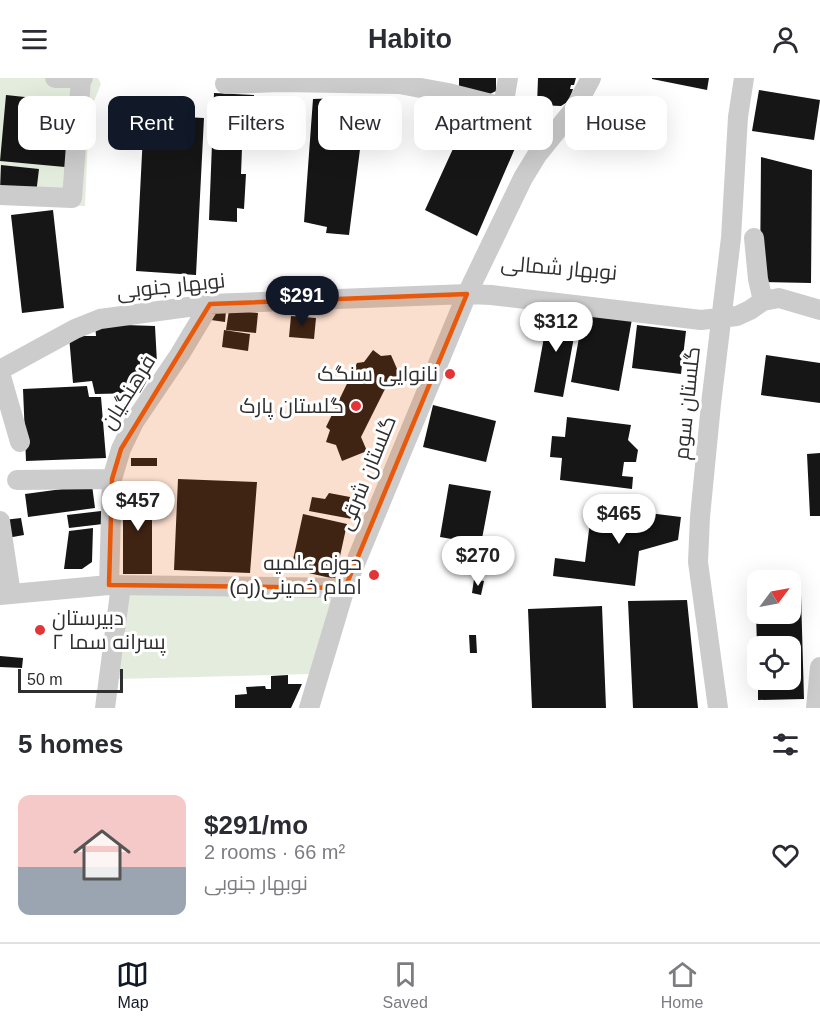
<!DOCTYPE html>
<html lang="en">
<head>
<meta charset="utf-8">
<style>
	:root { --surface:#fff; --page:#f7f7f7; --text:#2b2b33; --muted:#7c7c81; --line:#e1e1e2; --accent:#111827 }
	body { margin:0; font-family:Helvetica,Cairo,sans-serif; background:var(--page); color:var(--text); height:100vh; display:flex; flex-direction:column; font-size:22px; white-space:nowrap }
	* { box-sizing:border-box; margin:0 }
	p { font-size:20px; color:var(--muted) }
	.icon { flex:none; width:33px; height:33px; fill:none; stroke:currentColor; stroke-width:2; stroke-linecap:round; stroke-linejoin:round }
	.map { position:relative; height:630px; overflow:hidden }
	.side { display:flex; flex-direction:column; background:var(--surface); flex:1 }
	.side>* { flex:none }
	.guide { position:absolute; left:18px; top:18px; width:784px; height:54px; display:flex; gap:12px }
	.needle { width:39px; rotate:58deg }
	.fabs { position:absolute; left:747px; top:492px; display:grid; gap:12px }
	.fabs a { display:grid; place-items:center; width:54px; height:54px; border-radius:12px; background:var(--surface); box-shadow:0 6px 24px #0002; font-size:30px }
	.scale { position:absolute; left:18px; bottom:15px; width:105px; box-sizing:border-box; padding-left:6px; border:3px solid #2f2f2f; border-top:0; font-size:16px; line-height:21px; white-space:nowrap; color:#2f2f2f; -webkit-text-stroke:4px #fff; paint-order:stroke }
	.price { position:absolute; translate:-50% -51px; padding:0 14px; border-radius:21px; background:#fff; color:#222; font-size:20px; line-height:39px; filter:drop-shadow(0 2px 3px #0008) }
	.price::after { content:''; position:absolute; left:50%; top:36px; width:18px; height:14px; margin-left:-9px; background:inherit; clip-path:polygon(0 0,100% 0,50% 100%) }
	.price.on { background:var(--accent); color:#fff }
	ul { padding:0; list-style:none }
	li { display:flex; align-items:center; gap:18px; height:150px; padding:0 18px }
	li+li { border-top:2px solid var(--line) }
	li span { display:grid; place-items:center; flex:none; width:168px; height:120px; border-radius:12px; color:#555 }
	li>.icon { margin-inline-start:auto }
	span .icon { width:72px; height:72px; fill:#fffc; stroke-width:1 }
	li b { font-size:26px }
	h2 { display:flex; justify-content:space-between; align-items:center; height:72px; padding:0 18px; font-size:26px }
	.chip { padding:0 21px; border-radius:12px; background:var(--surface); box-shadow:0 6px 24px #0002; font-size:21px; line-height:54px }
	.chip.on { background:var(--accent); color:#fff }
	header { display:flex; justify-content:space-between; align-items:center; height:78px; padding:0 18px; background:var(--surface); font-size:27px; font-weight:600 }
	.tabs { display:flex; justify-content:space-around; align-items:center; height:84px; border-top:2px solid var(--line); background:var(--surface); font-size:16px; color:var(--muted) }
	.tabs a { display:grid; justify-items:center; gap:3px }
	.tabs .on { color:var(--accent) }
	.map>svg:first-child { display:block }
	.green { fill:#e4ecdd }
	.building { fill:#161616 }
	.lines { fill:none; stroke-linecap:round; stroke-linejoin:round }
	.minor { stroke:#ccc; stroke-width:20 }
	.marked { fill:#e8590c; fill-opacity:0.2; stroke:#e8590c; stroke-width:4.5; stroke-linejoin:round }
	.poi-dot { fill:#e33538; stroke:#fff; stroke-width:2 }
	.labels { text-anchor:middle; stroke-width:6; stroke-linejoin:round; paint-order:stroke }
	.street-label { font-size:21px; fill:#2f2f2f; stroke:#fff }
	.poi-label { font-size:21px; fill:#2f2f2f; stroke:#fff; text-anchor:end }
</style>
</head>
<body>
<header><svg class="icon" aria-label="menu" viewBox="0 0 24 24"><path d="M4 6h16M4 12h16M4 18h16"/></svg>Habito<svg class="icon" aria-label="person" viewBox="0 0 24 24"><circle cx="12" cy="8" r="4"/><path d="M4 21q1-7 8-7t8 7"/></svg></header>
<div class="map">
<svg width="820" height="630" viewBox="0 0 820 630">
	<rect width="100%" height="100%" fill="#fff"/>
	<!-- green -->
	<path class="green" d="M0,0h98l3,6 -12,29 -4,93 -85,-1z
		M128,513l208,3 -25,80 -195,5z"/>
	<!-- building -->
	<path class="building" d="M459,0h37v13l-10,5 -27,-9z
		M538,0h38l-2,7h-3l-1,4h3l-4,12 -8,5 -24,-1z
		M652,0h57l-2,12 -55,-11z
		M759,12l61,10 -6,40 -62,-9z
		M214,15l40,2 -2,54 -10,-1 -1,26h5l-2,35 -7,-1v14l-28,-2z
		M6,17l66,7 -7,65 -65,-6z
		M372,19l-3,29h-6l-14,109 -23,-2 1,-6 -23,-5 9,-123z
		M144,37l60,3 -8,157 -60,-4z
		M468,38h4l47,23 -42,97 -52,-26z
		M761,79l51,13 -1,113 -51,-1z
		M1,87l38,4 -3,25 -36,-4z
		M53,132l11,98 -42,5 -11,-98z
		M212,231l14,2 -1,11 -14,-2z
		M229,232l29,3 -2,20 -30,-3z
		M549,232l29,5 -15,82 -29,-5z
		M584,232l48,9 -13,72 -48,-9z
		M291,238l25,2 -2,21 -25,-2z
		M95,246l60,2 2,37 -17,30 -45,1 -3,-13 -19,2 -4,-47h27z
		M637,247l49,6 -5,43 -49,-6z
		M224,252l26,4 -2,17 -26,-4z
		M373,272l8,6 10,-1 10,23 -14,7 -26,52 6,14 -25,10 -6,-16 -10,-3 4,-12 -4,-3 31,-64 7,-1z
		M766,277l54,8v40l-59,-8z
		M87,308l2,11h12l5,61 -80,3 -3,-72z
		M433,327l63,16 -10,41 -63,-15z
		M567,339l64,8 -3,15 10,10 -2,12h-12l-2,14 11,1 -1,12 -72,-9 2,-22 -12,-1 2,-21 13,1z
		M820,375v63h-10l-3,-62z
		M131,380h26v8h-26z
		M178,401l79,3 -7,91 -76,-3z
		M449,406l42,7 -10,53 -41,-7z
		M92,407l3,23 -67,9 -3,-23z
		M123,412h29v84h-29z
		M329,415l21,4 -2,10 5,1 -1,11 -43,-8 3,-14 13,2z
		M592,428l89,11 -3,23 -39,11 -4,35 -82,-10 2,-18 30,4z
		M101,433l2,13 -34,4 -2,-13z
		M303,436l44,10 -12,55 -44,-10z
		M21,440l3,17 -17,3 -3,-18z
		M93,450l-1,34 -10,7h-18l5,-38z
		M474,501l10,2 -3,14 -9,-2z
		M790,517h11l3,104 -46,1v-20h32v-34h-33l-1,-32h34z
		M687,522l11,108h-65l-5,-107z
		M602,528l4,102h-74l-4,-99z
		M469,557h7l1,18h-7z
		M0,578l23,2 -1,10 -22,-1z
		M288,597v9h14l-11,24h-56v-13l12,-1 -1,-7 19,-1 1,3h5v-13z"/>
	<g class="lines">
		<!-- minor -->
		<path class="minor" d="M55,0h28
			M225,6l56,-2 118,2 49,9 55,14 52,26
			M503,29l5,-29
			M0,117l72,3 9,-119
			M754,160l4,41 5,22
			M0,292l75,-41 25,-10 110,-15 257,-10 24,1 210,25 36,-4 13,-6 13,-9 16,-3 41,12
			M0,295l20,69
			M17,402l95,-1
			M0,443l11,73
			M109,507l3,-106 9,-30 13,-27 46,-68 30,-50
			M0,517l109,-10 236,3
			M105,630l16,-123
			M309,630l36,-120 122,-294 56,-116 14,-23 38,-47 16,-30
			M718,630l-20,-146 2,-45 11,-113 20,-166 7,-121 6,-39
			M816,630l4,-41"/>
	</g>
	<!-- marked area -->
	<path class="marked" d="M467,216l-122,294 -236,-3 3,-106 9,-30 89,-145z"/>
	<!-- markers -->
	<g class="poi-dot">
		<circle cx="450" cy="296" r="6"/>
		<circle cx="356" cy="328" r="6"/>
		<circle cx="374" cy="497" r="6"/>
		<circle cx="40" cy="552" r="6"/>
	</g>
	<g class="labels">
		<!-- street labels -->
		<g class="street-label">
			<text transform="translate(559 190) rotate(5)" y="7">نوبهار شمالی</text>
			<text transform="translate(171 208) rotate(-6)" y="7">نوبهار جنوبی</text>
			<text transform="translate(128 314) rotate(-58)" y="7">فرهنگیان</text>
			<text transform="translate(687 325) rotate(-84)" y="7">گلستان سوم</text>
			<text transform="translate(367 395) rotate(-68)" y="7">گلستان شرقی</text>
		</g>
		<!-- poi labels -->
		<g class="poi-label">
			<text x="438" y="303">نانوایی سنگک</text>
			<text x="344" y="335">گلستان پارک</text>
			<text x="362" y="492">حوزه علمیه<tspan x="362" dy="24">امام خمینی(ره)</tspan></text>
			<text x="52" y="547" text-anchor="start">دبیرستان<tspan x="52" dy="24">پسرانه سما ۲</tspan></text>
		</g>
	</g>
</svg>
<div class="fabs">
<a><svg class="needle" viewBox="-14 -14 28 28"><path d="M0-13l5 13h-10z" fill="#e53935"/><path d="M0 13l5-13h-10z" fill="#7c7c81"/></svg></a>
<a><svg class="icon" aria-label="locate" viewBox="0 0 24 24"><circle cx="12" cy="12" r="6"/><path d="M12 2v4M12 18v4M2 12h4M18 12h4"/></svg></a>
</div>
<div class="scale">50 m</div>
<b class="price on" style="left:302px;top:249px">$291</b>
<b class="price" style="left:556px;top:275px">$312</b>
<b class="price" style="left:138px;top:454px">$457</b>
<b class="price" style="left:619px;top:467px">$465</b>
<b class="price" style="left:478px;top:509px">$270</b>
<div class="guide">
<a class="chip">Buy</a>
<a class="chip on">Rent</a>
<a class="chip">Filters</a>
<a class="chip">New</a>
<a class="chip">Apartment</a>
<a class="chip">House</a>
</div>
</div>
<section class="side">
<h2>5 homes<svg class="icon" aria-label="filters" viewBox="0 0 24 24"><path d="M4 7h16M4 17h16"/><circle cx="9" cy="7" r="2"/><circle cx="15" cy="17" r="2"/></svg></h2>
<ul>
<li><span style="background:linear-gradient(#f6c9c9 60%,#9aa5b1 0)"><svg class="icon" aria-label="home" viewBox="0 0 24 24"><path d="M3 11l9-7 9 7M6 9v11h12V9"/></svg></span><div><b>$291/mo</b><p>2 rooms · 66 m²</p><p>نوبهار جنوبی</p></div><svg class="icon" aria-label="heart" viewBox="0 0 24 24"><path d="M12 20l-8-8c-3-5 5-10 8-4 3-6 11-1 8 4z"/></svg></li>
</ul>
</section>
<nav class="tabs">
<a class="on"><svg class="icon" aria-label="map" viewBox="0 0 24 24"><path d="M3 6l6-2 6 2 6-2v14l-6 2-6-2-6 2zM9 4v14M15 6v14"/></svg>Map</a>
<a><svg class="icon" aria-label="saved" viewBox="0 0 24 24"><path d="M7 4h10v16l-5-4-5 4z"/></svg>Saved</a>
<a><svg class="icon" aria-label="home" viewBox="0 0 24 24"><path d="M3 11l9-7 9 7M6 9v11h12V9"/></svg>Home</a>
</nav>
</body>
</html>
